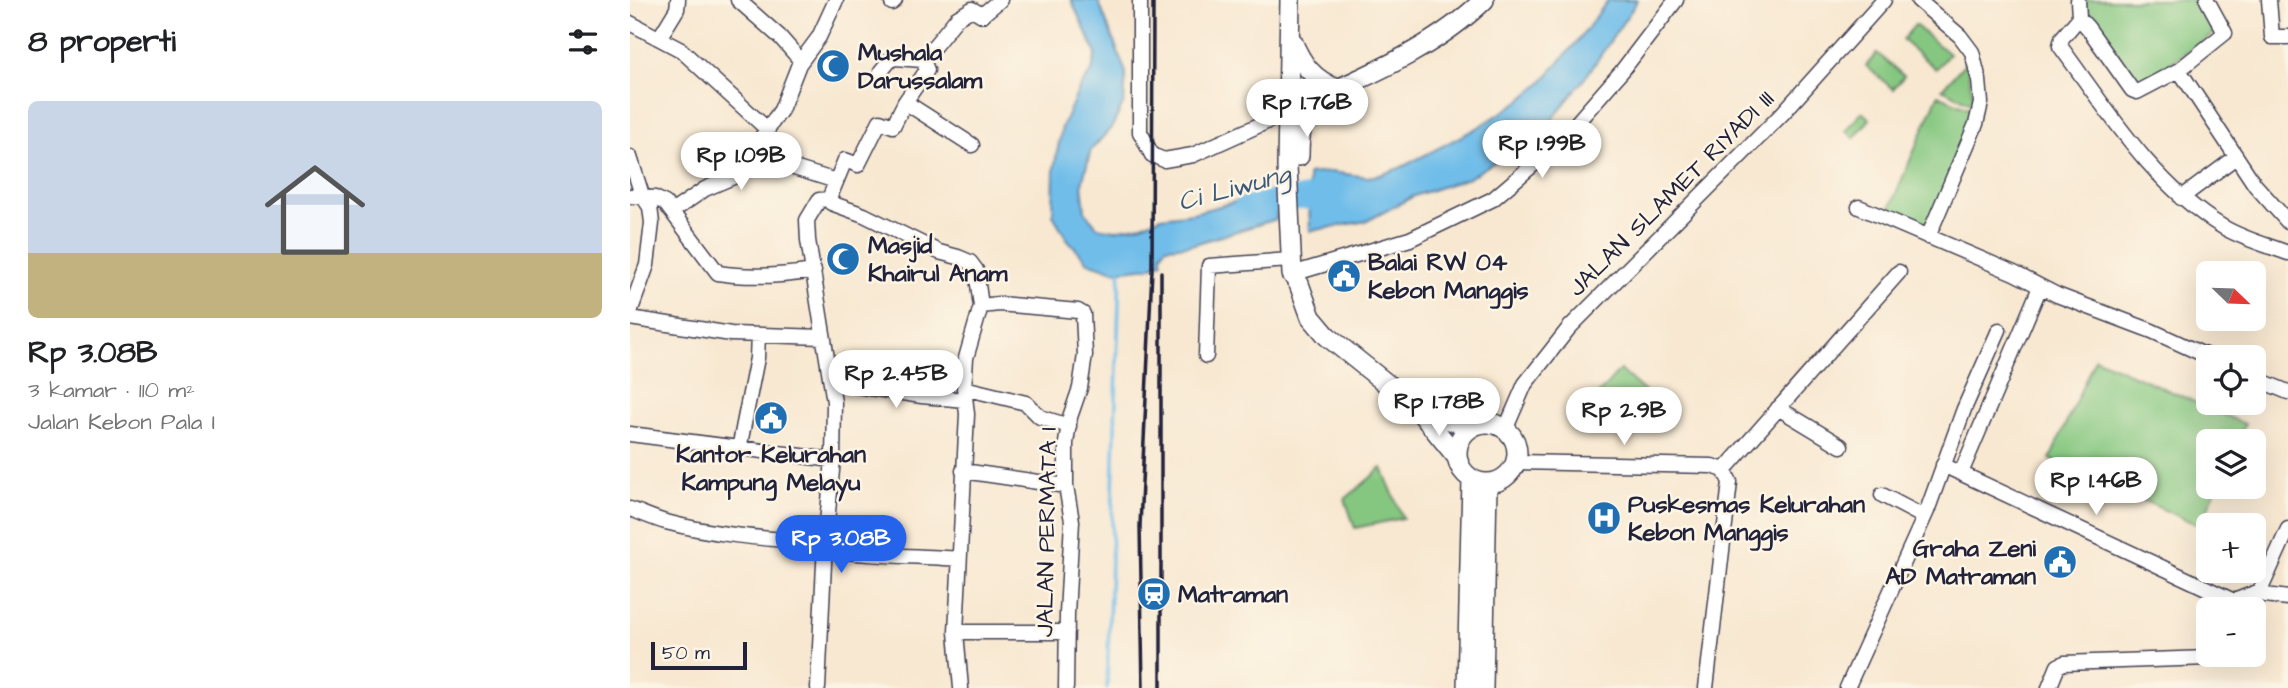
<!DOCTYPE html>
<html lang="id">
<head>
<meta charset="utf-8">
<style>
	:root { --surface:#fff; --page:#f6f6f6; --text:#202124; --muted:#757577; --line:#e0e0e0; --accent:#2563eb }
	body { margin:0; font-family:"Architects Daughter",sans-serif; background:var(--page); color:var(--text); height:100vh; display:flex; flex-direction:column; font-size:26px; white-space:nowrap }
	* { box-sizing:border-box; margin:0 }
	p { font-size:23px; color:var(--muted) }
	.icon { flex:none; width:38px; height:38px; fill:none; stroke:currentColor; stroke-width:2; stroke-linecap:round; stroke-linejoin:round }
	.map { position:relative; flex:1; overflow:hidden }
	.sheet { display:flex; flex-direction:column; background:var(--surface); width:630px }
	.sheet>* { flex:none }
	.needle { width:46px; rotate:113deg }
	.controls { position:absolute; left:1566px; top:261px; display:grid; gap:14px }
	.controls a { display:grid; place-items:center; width:70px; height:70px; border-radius:10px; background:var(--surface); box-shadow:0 7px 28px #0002; font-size:35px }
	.scale { position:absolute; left:21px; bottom:18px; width:96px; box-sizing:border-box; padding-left:7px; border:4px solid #22223b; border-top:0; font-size:19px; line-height:24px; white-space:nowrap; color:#22223b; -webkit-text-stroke:5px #fcf5e5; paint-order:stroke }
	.price { position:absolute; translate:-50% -60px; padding:0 16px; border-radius:24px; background:#fff; color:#222; font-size:23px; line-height:46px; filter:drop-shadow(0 2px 4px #0008) }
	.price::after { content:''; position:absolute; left:50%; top:42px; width:21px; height:16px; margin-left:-10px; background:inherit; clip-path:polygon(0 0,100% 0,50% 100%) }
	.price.active { background:var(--accent); color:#fff }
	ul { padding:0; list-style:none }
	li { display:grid; align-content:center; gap:14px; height:371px; padding:0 28px }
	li+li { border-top:2px solid var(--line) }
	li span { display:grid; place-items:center; height:217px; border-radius:10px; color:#555 }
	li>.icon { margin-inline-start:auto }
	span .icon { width:126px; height:126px; fill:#fffc; stroke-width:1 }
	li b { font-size:30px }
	h2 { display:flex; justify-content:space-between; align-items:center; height:84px; padding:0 28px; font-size:30px }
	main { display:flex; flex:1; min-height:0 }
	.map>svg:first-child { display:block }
	.green { fill:#85c780; stroke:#54745e; stroke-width:2 }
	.water { fill:#70bdea; stroke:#497092; stroke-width:2 }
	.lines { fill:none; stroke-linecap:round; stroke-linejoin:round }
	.stream { stroke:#70bdea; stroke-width:3.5 }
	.river { stroke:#70bdea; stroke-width:23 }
	.street-casing { stroke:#424052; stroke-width:17 }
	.secondary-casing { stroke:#424052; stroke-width:22 }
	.street { stroke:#fff; stroke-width:14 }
	.secondary { stroke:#fff; stroke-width:19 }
	.rail { stroke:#22223b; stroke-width:3.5 }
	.labels { text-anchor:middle; stroke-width:5; stroke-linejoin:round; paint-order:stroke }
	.poi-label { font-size:24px; font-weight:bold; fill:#22223b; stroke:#fcf5e5; text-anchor:start }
	.street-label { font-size:24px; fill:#22223b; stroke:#fcf5e5 }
	.water-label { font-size:26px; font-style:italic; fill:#3d5878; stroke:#fcf5e5 }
</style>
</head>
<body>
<main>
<section class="sheet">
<h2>8 properti<svg class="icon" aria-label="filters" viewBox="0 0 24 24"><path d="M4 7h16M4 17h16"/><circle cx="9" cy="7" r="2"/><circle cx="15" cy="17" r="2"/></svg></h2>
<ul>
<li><span style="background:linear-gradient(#c9d6e8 70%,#c2b280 0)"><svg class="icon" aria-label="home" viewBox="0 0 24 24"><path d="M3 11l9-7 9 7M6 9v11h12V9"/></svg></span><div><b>Rp 3.08B</b><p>3 kamar · 110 m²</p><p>Jalan Kebon Pala I</p></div></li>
</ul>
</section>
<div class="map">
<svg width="1658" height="688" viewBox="0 0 1658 688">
	<rect width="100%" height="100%" fill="#fcf5e5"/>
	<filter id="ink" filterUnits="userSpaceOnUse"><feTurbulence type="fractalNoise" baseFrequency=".0143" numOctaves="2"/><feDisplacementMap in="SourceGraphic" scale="14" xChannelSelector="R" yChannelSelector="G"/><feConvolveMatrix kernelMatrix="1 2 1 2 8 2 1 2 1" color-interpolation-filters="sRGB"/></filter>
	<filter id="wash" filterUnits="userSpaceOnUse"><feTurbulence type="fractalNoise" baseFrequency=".00686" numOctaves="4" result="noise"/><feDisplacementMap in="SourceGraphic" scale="28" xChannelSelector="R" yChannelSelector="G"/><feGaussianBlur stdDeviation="1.57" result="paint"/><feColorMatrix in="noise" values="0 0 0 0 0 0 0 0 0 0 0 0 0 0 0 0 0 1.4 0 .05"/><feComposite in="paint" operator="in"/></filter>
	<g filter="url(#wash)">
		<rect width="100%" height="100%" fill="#f8e8d1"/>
		<!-- green -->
		<path class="green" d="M1455,0h115l20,29 -86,59 -56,-83z
			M1285,25l34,29 -13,15 -34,-29z
			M1247,53l27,23 -11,13 -27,-23z
			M1336,62l9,43 -33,-16z
			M1308,95l40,17 -51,118 -39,-18z
			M1232,112l8,7 -16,19 -8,-7z
			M1465,358l150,66 -8,17h-29v45l9,1 -17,39 -150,-67z
			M990,370l31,27 -1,18h-70z
			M752,468l21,50 -48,10 -10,-29z"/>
		<!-- water -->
		<path class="water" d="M441,0h27l28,73 -2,29 -12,25 -21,23 -9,33 3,28 12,16 17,3 28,-5 19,-8 32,-4 79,-21 5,27 -86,26 -25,2 -4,6v9l-12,5 -36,4 -26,-9 -21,-23 -14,-24 1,-47 8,-41 17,-38 13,-18 4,-18z
			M978,0h30l-50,74 -36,46 -39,31 -45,27 -54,18 -47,25 -57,10 -2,-57 23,-2 36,5 13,-2 22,-8 77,-40 42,-27 18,-15 43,-49z"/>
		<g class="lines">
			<!-- stream -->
			<path class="stream" d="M477,688l13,-421"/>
			<!-- river -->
			<path class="river" d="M615,208l34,-8 27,-2 32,-7"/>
		</g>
	</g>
	<g filter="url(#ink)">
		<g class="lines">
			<!-- street casing -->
			<g class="street-casing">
				<path id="street" d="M108,0l42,37 21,24
					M510,0v132l12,23 12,5 29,-5 93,-42
					M1288,0l42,36 12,16 7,28 2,23 -5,21 -48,113
					M1448,0l1,18 -17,20 -2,8c48,65 93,139 163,181 20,12 44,18 65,26
					M1577,0l18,33 -46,37 76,115 33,37
					M1639,0l3,37h16
					M262,3l3,-3
					M1449,18l9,10 44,62 5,2 42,-22
					M0,23l51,27 87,80
					M30,37l17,-28 1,-9
					M251,71l10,-12 4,-1 28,2
					M275,102l67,43
					M126,143l38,25 42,13
					M0,157l12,38 8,12 2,16 -5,42 -17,47
					M0,196l25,2 10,5 53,70c31,5 64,3 96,-2
					M1551,198l55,-41
					M1229,207l155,66 43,22 95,36 57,26
					M43,211l32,-22 28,-12 48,-67 18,-46 20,-27 17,-37
					M662,274l118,-35 83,-40 67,-57 62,-71 54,-71
					M351,306l18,-2 79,7 5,3 2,41 -5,33 -10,29 -4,26v43l6,35 -5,93 -1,74
					M0,318l101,16 92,3
					M576,356l3,-90 81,-6
					M1624,378l34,14
					M201,382l91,14 43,4
					M334,388l62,15 14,14 29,9
					M1148,408l63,38
					M876,428l19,-44 44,-56 213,-214 102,-114
					M0,434l203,26
					M109,449l18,-91 1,-23
					M887,462l195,4 12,4
					M1313,465l291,136 26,-10 28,-62
					M1094,470l175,-198
					M333,471l103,15
					M1331,473l79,-186
					M1252,495l42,22
					M0,509c12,4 24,10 36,13 52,14 106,17 159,21
					M195,549c44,8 90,6 134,10
					M1622,597l6,-3 30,4
					M326,632h111
					M188,688l7,-145 8,-83 1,-58 -26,-162 -1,-20 12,-20 10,-1
					M331,688l-5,-56 11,-218 -3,-26 2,-30 15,-52 -5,-36 -6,-8 -12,-5 -19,-5 -75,-37 -33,-12 -2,-4 16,-39 13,5 22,-44 13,5 12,-24 22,-32 -4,-10 34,-42 15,-9 10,6 18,-15
					M1076,688l24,-206 -6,-12
					M1217,688l80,-177 37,-102 35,-79
					M1419,688l9,-22 6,-3 144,-5 4,-4"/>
			</g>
			<!-- secondary casing -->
			<g class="secondary-casing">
				<path id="secondary" d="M660,0l-3,166 5,108 7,10 12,33 16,19 90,72 40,49
					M662,41c10,24 21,38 45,48
					M656,113c69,-33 142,-59 198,-113
					M669,156c0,-22 3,-36 13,-55
					M788,408l35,13 21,5
					M827 453a30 30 0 1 1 60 0a30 30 0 1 1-60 0Z
					M837,688l5,-208
					M853,688l4,-204"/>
			</g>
			<!-- street -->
			<use href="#street" class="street"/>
			<!-- secondary -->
			<use href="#secondary" class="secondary"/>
			<!-- rail -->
			<path class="rail" d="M531,272v416
				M513,688l-3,-162 12,-256 1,-270"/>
		</g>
	</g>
	<!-- icons -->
	<defs>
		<g id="mosque-disc" transform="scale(1.75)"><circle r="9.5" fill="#1f6fb2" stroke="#fcf5e5"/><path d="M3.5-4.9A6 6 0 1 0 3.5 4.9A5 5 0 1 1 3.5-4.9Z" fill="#fff"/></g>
		<g id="civic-disc" transform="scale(1.75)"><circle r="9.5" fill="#1f6fb2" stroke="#fcf5e5"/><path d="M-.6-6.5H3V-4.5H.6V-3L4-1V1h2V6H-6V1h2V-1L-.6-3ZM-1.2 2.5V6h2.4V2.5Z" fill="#fff"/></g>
		<g id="hospital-disc" transform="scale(1.75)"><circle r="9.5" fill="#1f6fb2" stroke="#fcf5e5"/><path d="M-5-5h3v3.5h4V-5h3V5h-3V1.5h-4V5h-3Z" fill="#fff"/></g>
		<g id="station-disc" transform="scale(1.75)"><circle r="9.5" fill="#1f6fb2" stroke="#fcf5e5"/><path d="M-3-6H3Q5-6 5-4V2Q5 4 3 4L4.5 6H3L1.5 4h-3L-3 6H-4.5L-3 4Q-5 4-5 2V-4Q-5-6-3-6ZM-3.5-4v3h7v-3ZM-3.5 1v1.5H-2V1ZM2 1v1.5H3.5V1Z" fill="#fff"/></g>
	</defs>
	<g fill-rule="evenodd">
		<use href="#mosque-disc" x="203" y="66"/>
		<use href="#mosque-disc" x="213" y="259"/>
		<use href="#civic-disc" x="714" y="276"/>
		<use href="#civic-disc" x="141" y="418"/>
		<use href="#hospital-disc" x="974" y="518"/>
		<use href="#civic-disc" x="1430" y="562"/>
		<use href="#station-disc" x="524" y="594"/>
	</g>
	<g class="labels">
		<!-- poi labels -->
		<g class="poi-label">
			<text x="228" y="60">Mushala<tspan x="228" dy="28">Darussalam</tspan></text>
			<text x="238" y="253">Masjid<tspan x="238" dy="28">Khairul Anam</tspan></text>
			<text x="738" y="270">Balai RW 04<tspan x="738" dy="28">Kebon Manggis</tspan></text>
			<text x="141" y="462" text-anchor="middle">Kantor Kelurahan<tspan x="141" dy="28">Kampung Melayu</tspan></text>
			<text x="998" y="512">Puskesmas Kelurahan<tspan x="998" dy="28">Kebon Manggis</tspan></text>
			<text x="1406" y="556" text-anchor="end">Graha Zeni<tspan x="1406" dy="28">AD Matraman</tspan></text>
			<text x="548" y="602">Matraman</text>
		</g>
		<!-- street labels -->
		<g class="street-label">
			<text transform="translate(1041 193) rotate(-45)" y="8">JALAN SLAMET RIYADI III</text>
			<text transform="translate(416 532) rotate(-89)" y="8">JALAN PERMATA I</text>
		</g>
		<!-- water labels -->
		<g class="water-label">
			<text transform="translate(604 187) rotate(-15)" y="9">Ci Liwung</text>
		</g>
	</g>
</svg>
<div class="controls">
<a><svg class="needle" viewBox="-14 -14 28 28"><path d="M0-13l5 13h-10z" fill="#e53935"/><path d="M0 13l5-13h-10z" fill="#757577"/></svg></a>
<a><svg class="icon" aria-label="locate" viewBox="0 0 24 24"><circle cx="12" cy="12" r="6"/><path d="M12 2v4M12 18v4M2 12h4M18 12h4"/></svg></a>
<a><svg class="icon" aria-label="layers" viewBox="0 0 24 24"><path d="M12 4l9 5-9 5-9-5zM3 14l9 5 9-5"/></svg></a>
<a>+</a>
<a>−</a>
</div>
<div class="scale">50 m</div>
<b class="price" style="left:677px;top:139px">Rp 1.76B</b>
<b class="price" style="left:912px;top:180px">Rp 1.99B</b>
<b class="price" style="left:111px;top:192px">Rp 1.09B</b>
<b class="price" style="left:266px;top:410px">Rp 2.45B</b>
<b class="price" style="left:809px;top:438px">Rp 1.78B</b>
<b class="price" style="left:994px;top:447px">Rp 2.9B</b>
<b class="price" style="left:1466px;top:517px">Rp 1.46B</b>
<b class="price active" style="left:211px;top:575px">Rp 3.08B</b>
</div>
</main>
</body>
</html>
